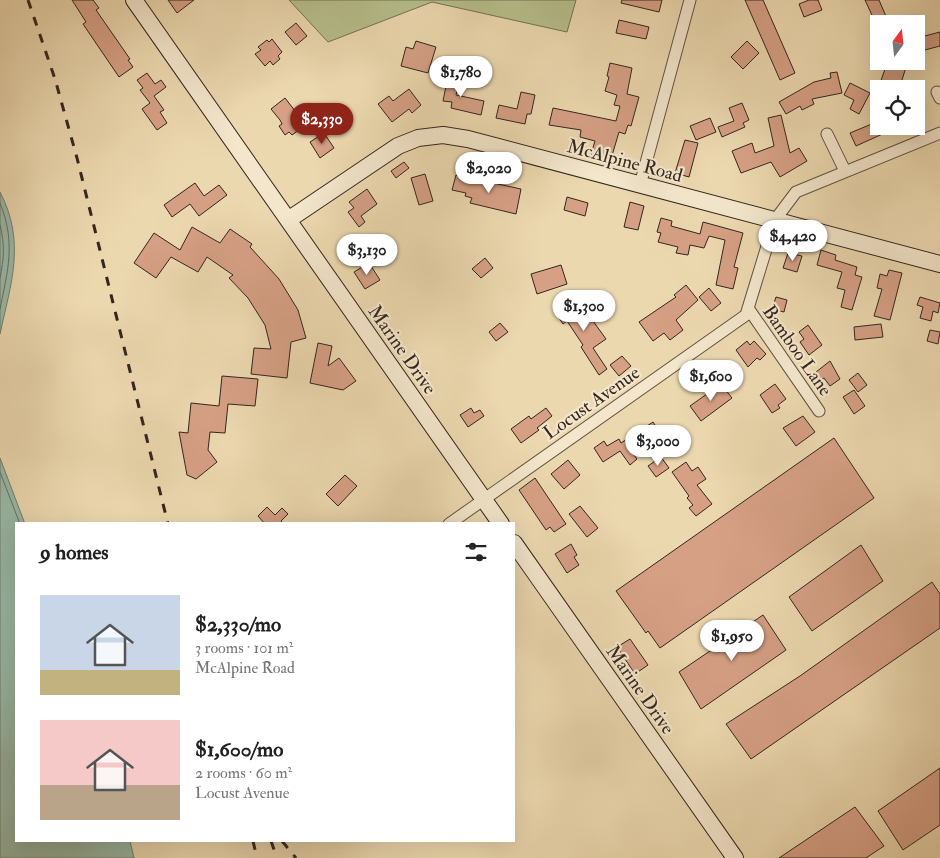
<!DOCTYPE html>
<html lang="en">
<head>
<meta charset="utf-8">
<style>
	:root { --surface:#fff; --page:#f2f2f2; --text:#222; --muted:#767676; --accent:#8f2418 }
	body { margin:0; font-family:"IM FELL Double Pica",serif; background:var(--page); color:var(--text); height:100vh; display:flex; flex-direction:column; font-size:19px; white-space:nowrap }
	* { box-sizing:border-box; margin:0 }
	p { font-size:16px; color:var(--muted) }
	.icon { flex:none; width:28px; height:28px; fill:none; stroke:currentColor; stroke-width:2; stroke-linecap:round; stroke-linejoin:round }
	.map { position:relative; flex:1; overflow:hidden }
	.details { position:absolute; left:15px; top:522px; width:500px; height:320px; display:flex; flex-direction:column; background:var(--surface); border-radius:0px; box-shadow:0 5px 20px #0002 }
	.details>* { flex:none }
	.needle { width:32px; rotate:15deg }
	.tools { position:absolute; left:870px; top:15px; display:grid; gap:10px }
	.tools a { display:grid; place-items:center; width:55px; height:55px; border-radius:0px; background:var(--surface); box-shadow:0 5px 20px #0002; font-size:25px }
	.price { position:absolute; translate:-50% -42px; padding:0 11px; border-radius:18px; background:#fff; color:#222; font-size:16px; line-height:32px; filter:drop-shadow(0 1px 2px #0008) }
	.price::after { content:''; position:absolute; left:50%; top:30px; width:15px; height:11px; margin-left:-8px; background:inherit; clip-path:polygon(0 0,100% 0,50% 100%) }
	.price.on { background:var(--accent); color:#fff }
	ul { padding:0; list-style:none }
	li { display:flex; align-items:center; gap:15px; height:125px; padding:0 25px }
	li span { display:grid; place-items:center; flex:none; width:140px; height:100px; border-radius:0px; color:#555 }
	li>.icon { margin-inline-start:auto }
	span .icon { width:60px; height:60px; fill:#fffc; stroke-width:1 }
	li b { font-size:21px }
	h2 { display:flex; justify-content:space-between; align-items:center; height:60px; padding:0 25px; font-size:21px }
	.map>svg:first-child { display:block }
	.green { fill:#b6bf8c; stroke:#747256 }
	.water { fill:#99baa8; stroke:#707f71 }
	.lines { fill:none; stroke-linecap:round; stroke-linejoin:round }
	.shore { stroke:#667064; stroke-width:1 }
	.building { fill:#d6a085; stroke:#33261f }
	.street-casing { stroke:#615243; stroke-width:13 }
	.secondary-casing { stroke:#33261f; stroke-width:18 }
	.street { stroke:#f3e6cb; stroke-width:11 }
	.secondary { stroke:#f3e6cb; stroke-width:16 }
	.rail { stroke:#33261f; stroke-width:3; stroke-dasharray:9 9; stroke-linecap:butt }
	.labels { text-anchor:middle; stroke-width:4.5; stroke-linejoin:round; paint-order:stroke }
	.street-label { font-size:19px; fill:#33261f; stroke:#f3e6cb }
</style>
</head>
<body>
<div class="map">
<svg width="940" height="858" viewBox="0 0 940 858">
	<rect width="100%" height="100%" fill="#ecd8af"/>
	<filter id="stains"><feTurbulence type="fractalNoise" baseFrequency=".004" numOctaves="4"/><feColorMatrix values="0 0 0 0 .2 0 0 0 0 .09 0 0 0 0 .02 0 0 0 .5 -.17"/></filter>
	<radialGradient id="worn" r=".72"><stop offset=".6" stop-color="#630" stop-opacity="0"/><stop offset="1" stop-color="#630" stop-opacity=".3"/></radialGradient>
	<!-- green -->
	<path class="green" d="M289,0h287l-9,32 -135,-30 -104,40z"/>
	<!-- water -->
	<path class="water" d="M0,192c26,50 11,91 0,142z
		M0,458l25,66h-9v317h114l4,17h-134z"/>
	<g class="lines">
		<!-- shore -->
		<path class="shore" d="M0,203c16,40 8,66 0,106
			M0,225c5,19 4,34 0,53
			M0,472l20,52"/>
	</g>
	<!-- building -->
	<path class="building" d="M72,0h21l6,8 -3,2 34,49 -2,1 5,7 -14,10 -36,-53 3,-2z
		M168,0h26l-17,13z
		M622,0h40l-3,12 -38,-9z
		M745,0h18l32,73 -15,7z
		M809,0h9l4,10 -18,7 -5,-13z
		M865,0h14l9,21 -11,5z
		M619,20l30,7 -3,12 -30,-6z
		M296,23l11,13 -11,9 -11,-13z
		M940,32v14l-19,5 -4,-13z
		M272,39l10,13 -4,4 2,3 -7,6 -3,-4 -5,5 -10,-12 6,-4 -3,-3 9,-7 2,2z
		M416,41l20,6 -8,26 -27,-7 5,-19 7,2z
		M747,41l12,12 -16,16 -12,-12z
		M892,61h16l-8,25 -5,-1 -2,4h-15l7,-20z
		M610,63l22,5 -5,26 12,3 -8,29 -3,-1 -3,9 -6,-2 -8,27 -20,-5 4,-13 -15,-4 1,-7 -32,-5 4,-17 63,13 4,-15 -6,-1 3,-10 -12,-4 4,-14 -2,-1z
		M837,72l5,21 -30,6 2,5 -12,6 -2,-4 -14,8 -7,-12 35,-20 17,-4 -1,-5z
		M147,73l8,11 6,-4 5,7 -12,9 10,14 -4,2 7,11 -10,7 -15,-21 8,-6 -10,-13 3,-2 -6,-8z
		M448,76l12,2 -4,17 28,6 -3,14 -30,-7 1,-6 -9,-1z
		M850,83l20,10 -11,21 -9,-5 4,-9 -10,-5z
		M409,89l12,16 -9,8 -3,-4 -17,13 -14,-18 11,-8 4,5z
		M521,92l14,3 -4,19h-4l-2,10 -29,-6 3,-13 18,4z
		M285,98l21,27 -14,10 -3,-3 -4,3 -6,-9 3,-2 -2,-4 -9,-11z
		M742,103l7,17 -6,3 2,4 -23,10 -4,-10 16,-6 -5,-13z
		M781,115l9,38 9,-5 8,13 -27,16 -9,-15 -30,11 -9,-22 20,-8 3,10 19,-7 -6,-28z
		M710,118l6,14 -20,8 -6,-14z
		M879,121v5h6l2,6 -31,14 -6,-13z
		M324,133l10,15 -14,10 -10,-16z
		M685,140l13,3 -9,34 -14,-4z
		M404,162l5,6 -13,10 -5,-7z
		M425,174l8,27 -14,4 -8,-27z
		M456,175l65,14 -5,25 -46,-11 2,-5 -7,-2 1,-3 -14,-3z
		M195,183l9,13 15,-11 8,10 -28,21 -9,-12 -18,13 -8,-12z
		M367,189l10,15 -16,12 4,6 -6,5 -11,-15 6,-4 -5,-6z
		M567,197l21,6 -3,13 -21,-6z
		M630,202l14,4 -6,24 -14,-3z
		M661,218l11,3 -1,5 29,8 3,-12 40,11 -9,34 4,1 -5,21 -17,-4 9,-45 -16,-4 -5,12 -14,-3 -2,10 -12,-2 2,-6 -20,-5 3,-9 -4,-1z
		M192,227l28,16 10,-14 22,15 -2,3 29,32 19,31 8,28 -15,4 -4,36 -36,-4 3,-26 17,1 -6,-24 -17,-27 -19,-20 4,-3 -26,-18 -9,15 -27,-15 -15,21 -22,-15 20,-30 26,17z
		M821,250l15,5 -1,5 22,7 -2,8 7,2 -10,33 -11,-3 4,-17 -8,-2 5,-16 -25,-7z
		M788,253l14,3 -5,16 -14,-4z
		M485,258l8,10 -12,10 -9,-9z
		M369,263l11,17 -15,9 -11,-17z
		M561,265l6,19 -30,10 -6,-20z
		M889,270l13,3 -12,47 -16,-4 8,-27 -5,-1 3,-14 7,2z
		M686,285l12,15 -22,20 7,10 -13,10 -6,-7 -11,8 -14,-19 37,-25 -2,-2z
		M709,288l12,15 -10,8 -12,-14z
		M776,297l11,3 -3,12 -12,-3z
		M920,297l20,6 -2,10 -5,-2 -2,10 -11,-3 3,-11 -6,-2z
		M575,299l16,23 2,-1 13,18 -13,9 14,21 -8,6 -18,-28 2,-2 -16,-24 -4,3 -8,-12z
		M500,323l8,9 -12,9 -7,-9z
		M881,324l2,13 -28,3 -1,-13z
		M808,325l14,20 -13,10 -9,-13 4,-3 -5,-7z
		M930,330l10,2 -2,12 -11,-3z
		M747,341l3,4 4,-4 12,13 -6,6 -3,-2 -9,9 -12,-17z
		M318,343l14,3 -4,20 11,-8 17,23 -13,9 -33,-7z
		M622,356l9,10 -12,10 -9,-11z
		M830,361l10,18 -10,7 -6,-8 -3,2 -5,-8z
		M858,373l9,12 -9,7 -9,-12z
		M222,376l36,3 -3,27 -27,-2 -3,29 -15,-1 -2,18 9,12 -21,17 -9,-4 -8,-43 9,1 3,-30 28,3z
		M721,384l11,14 -31,23 -11,-15z
		M775,384l11,15 -8,6 2,3 -8,5 -12,-18z
		M854,390l11,16 -11,8 -11,-17z
		M471,408l3,5 6,-3 4,6 -16,11 -8,-12z
		M546,408l6,8 -15,12 2,2 -18,13 -10,-14 18,-13 2,3z
		M803,416l12,16 -19,14 -13,-18z
		M653,422l6,9 -29,19 7,9 -7,6 -10,-14 -17,11 -9,-14 10,-7 3,5 12,-7 2,4z
		M834,438l40,60 -214,150 -12,-17 -2,2 -30,-42z
		M661,457l8,11 -13,9 -8,-11z
		M568,460l12,15 -16,14 -13,-15z
		M686,462l6,9 6,-4 8,12 -9,6 15,19 -16,12 -7,-8 4,-3 -6,-7 2,-2 -17,-24z
		M345,475l12,11 -19,20 -12,-12z
		M535,478l31,46 -12,8 -4,-5 -4,3 -27,-40z
		M580,506l18,22 -11,9 -18,-23z
		M267,507l8,8 7,-7 6,6 -7,7 3,3h-19l-7,-8z
		M571,544l6,11 -3,2 5,8 -12,8 -12,-19z
		M861,545l22,36 -71,50 -23,-34z
		M932,582l8,12v34l-189,131 -25,-35 74,-48z
		M763,615l23,35 -85,59 -22,-37z
		M630,639l18,26 -13,9 -18,-27z
		M940,768v57l-37,25 -25,-39z
		M855,807l29,39 -18,12h-87z"/>
	<g class="lines">
		<!-- street casing -->
		<g class="street-casing">
			<path id="street" d="M937,92l3,6
				M827,134l18,37
				M640,185l50,-185
				M748,308l71,103
				M449,524l297,-209 29,-95 21,-28 144,-59"/>
		</g>
		<!-- secondary casing -->
		<g class="secondary-casing">
			<path id="secondary" d="M134,0l367,524
				M288,220l110,-74 20,-8 25,-3 25,4 472,125
				M514,543l221,315"/>
		</g>
		<!-- street -->
		<use href="#street" class="street"/>
		<!-- secondary -->
		<use href="#secondary" class="secondary"/>
		<!-- rail -->
		<path class="rail" d="M28,0l27,79 22,79 91,366
			M253,841l4,17
			M271,841l6,17
			M282,841l14,17"/>
	</g>
	<g class="labels">
		<!-- street labels -->
		<g class="street-label">
			<text transform="translate(625 160) rotate(15)" y="7">McAlpine Road</text>
			<text transform="translate(403 349) rotate(55)" y="7">Marine Drive</text>
			<text transform="translate(798 350) rotate(55)" y="7">Bamboo Lane</text>
			<text transform="translate(591 402) rotate(-35)" y="7">Locust Avenue</text>
			<text transform="translate(641 689) rotate(55)" y="7">Marine Drive</text>
		</g>
	</g>
	<rect width="100%" height="100%" filter="url(#stains)"/>
	<rect width="100%" height="100%" fill="url(#worn)"/>
</svg>
<div class="tools">
<a><svg class="needle" viewBox="-14 -14 28 28"><path d="M0-13l5 13h-10z" fill="#e53935"/><path d="M0 13l5-13h-10z" fill="#767676"/></svg></a>
<a><svg class="icon" aria-label="locate" viewBox="0 0 24 24"><circle cx="12" cy="12" r="6"/><path d="M12 2v4M12 18v4M2 12h4M18 12h4"/></svg></a>
</div>
<b class="price" style="left:461px;top:98px">$1,780</b>
<b class="price on" style="left:322px;top:145px">$2,330</b>
<b class="price" style="left:489px;top:194px">$2,020</b>
<b class="price" style="left:793px;top:262px">$4,420</b>
<b class="price" style="left:367px;top:276px">$3,130</b>
<b class="price" style="left:584px;top:332px">$1,300</b>
<b class="price" style="left:711px;top:402px">$1,600</b>
<b class="price" style="left:658px;top:467px">$3,000</b>
<b class="price" style="left:732px;top:662px">$1,950</b>
<section class="details">
<h2>9 homes<svg class="icon" aria-label="filters" viewBox="0 0 24 24"><path d="M4 7h16M4 17h16"/><circle cx="9" cy="7" r="2"/><circle cx="15" cy="17" r="2"/></svg></h2>
<ul>
<li><span style="background:linear-gradient(#c9d6e8 75%,#c2b280 0)"><svg class="icon" aria-label="home" viewBox="0 0 24 24"><path d="M3 11l9-7 9 7M6 9v11h12V9"/></svg></span><div><b>$2,330/mo</b><p>3 rooms · 101 m²</p><p>McAlpine Road</p></div></li>
<li><span style="background:linear-gradient(#f6c9c9 65%,#b9a48a 0)"><svg class="icon" aria-label="home" viewBox="0 0 24 24"><path d="M3 11l9-7 9 7M6 9v11h12V9"/></svg></span><div><b>$1,600/mo</b><p>2 rooms · 60 m²</p><p>Locust Avenue</p></div></li>
</ul>
</section>
</div>
</body>
</html>
